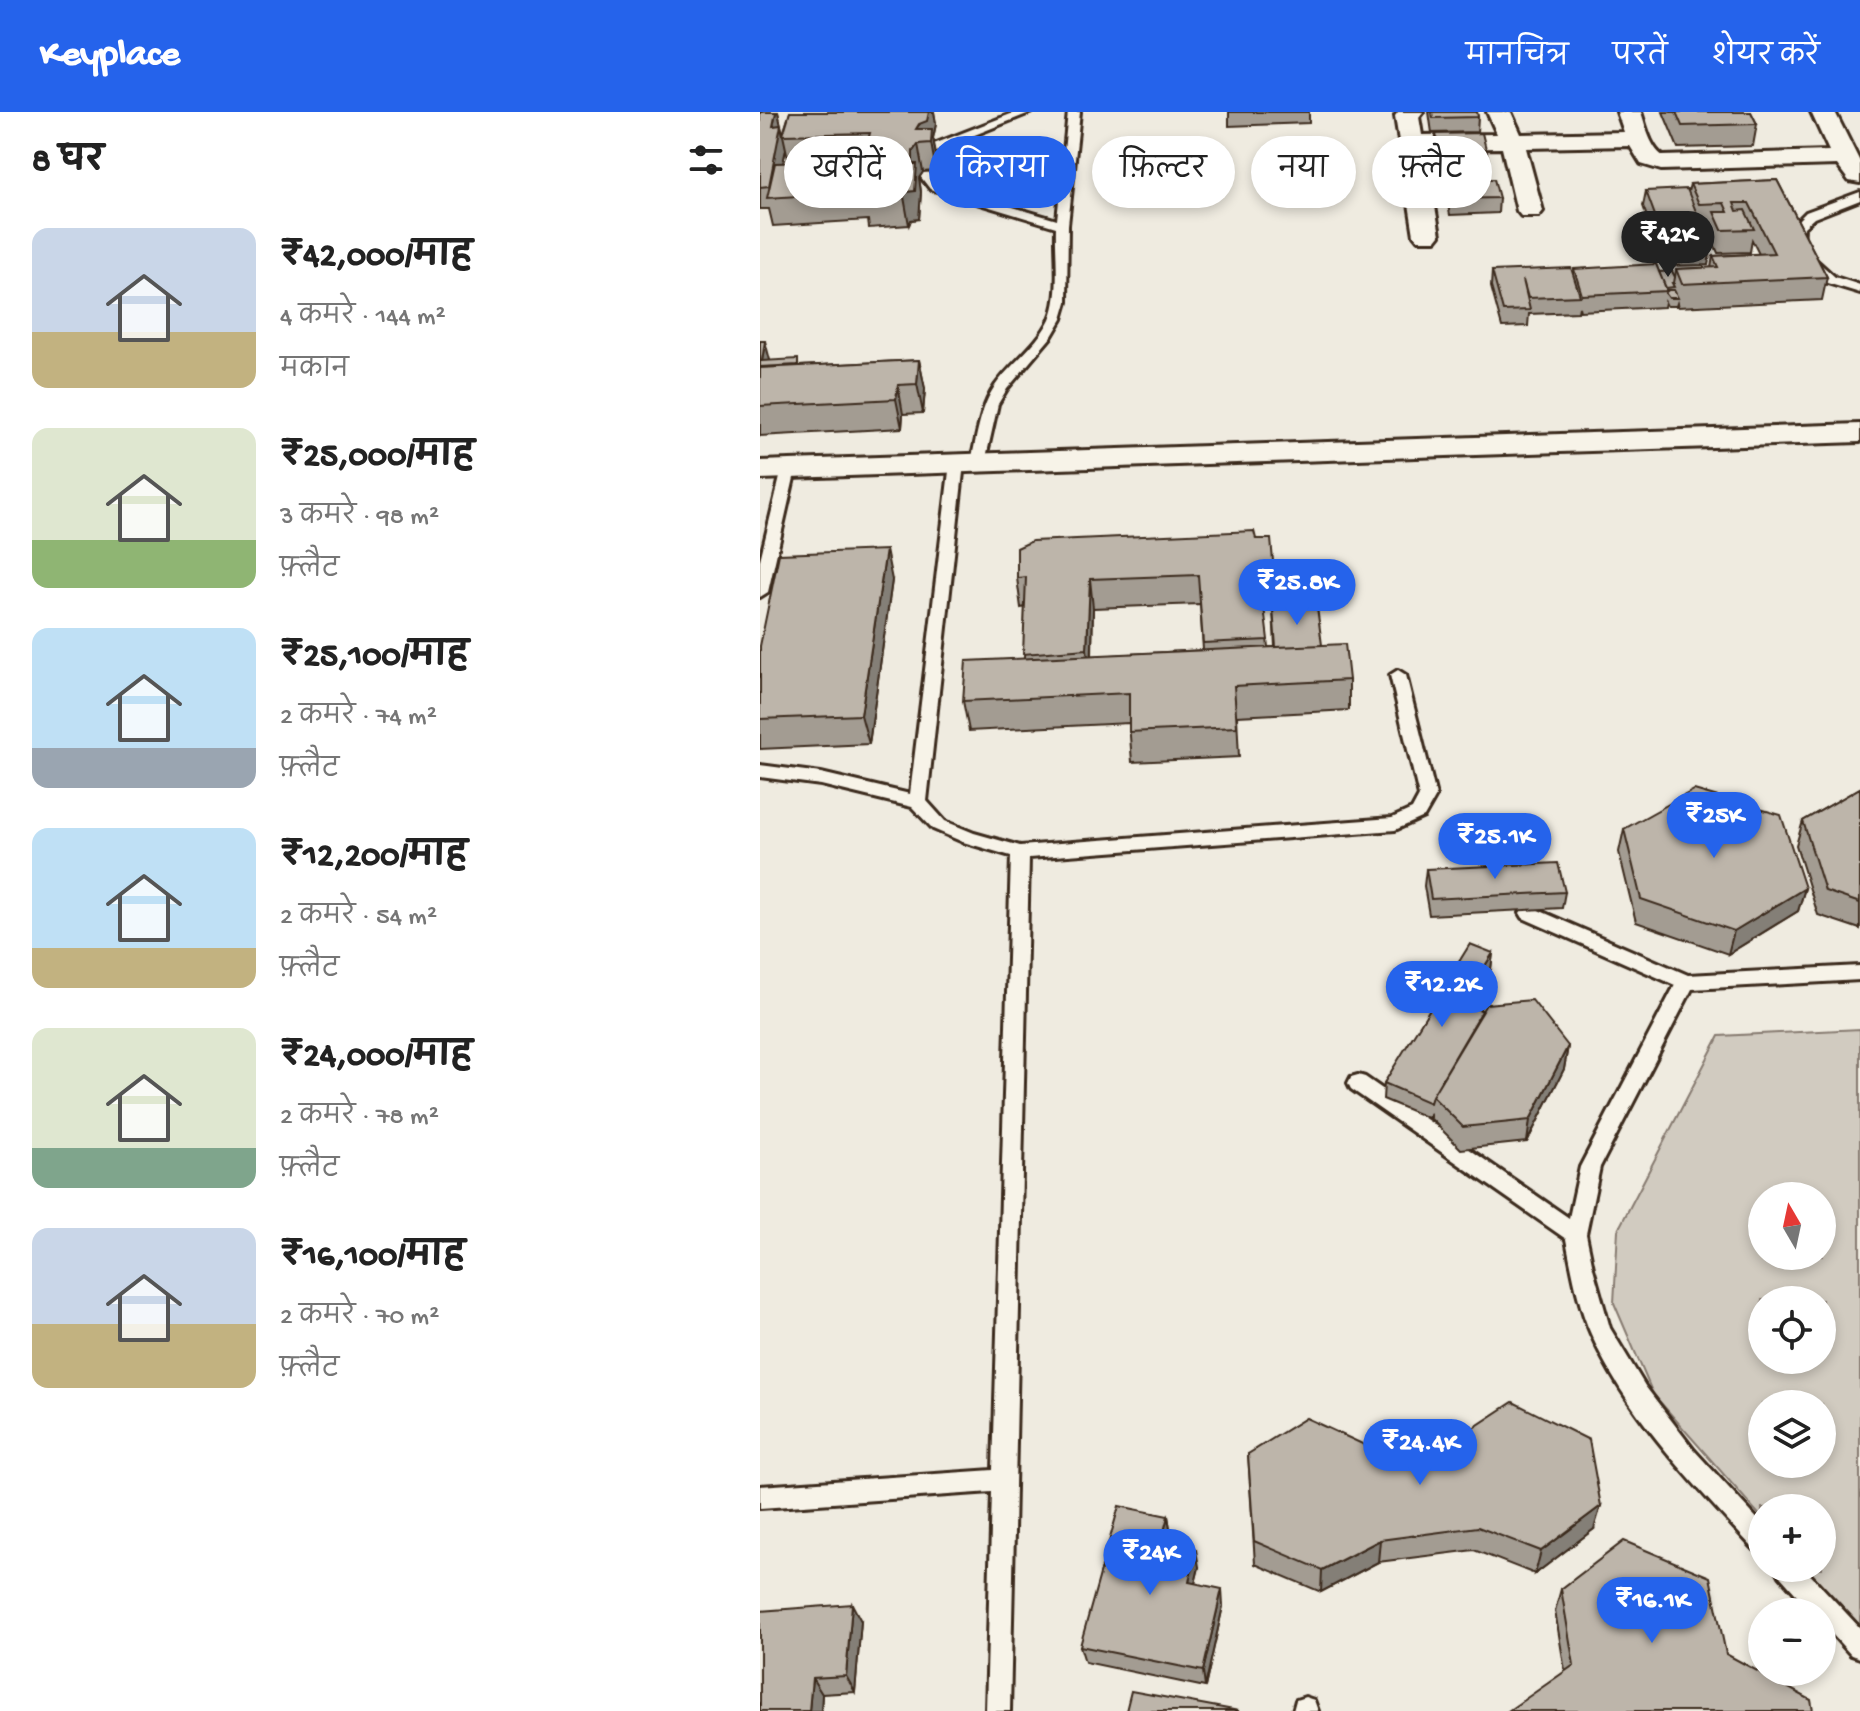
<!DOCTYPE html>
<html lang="hi">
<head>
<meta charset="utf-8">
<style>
	:root { --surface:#fff; --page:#f2f2f2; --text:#222; --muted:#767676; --accent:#2563eb }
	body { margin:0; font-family:"Gochi Hand","Playpen Sans Deva",sans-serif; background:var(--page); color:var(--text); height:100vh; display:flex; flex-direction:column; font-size:30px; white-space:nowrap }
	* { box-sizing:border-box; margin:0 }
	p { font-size:26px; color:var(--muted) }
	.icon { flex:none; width:44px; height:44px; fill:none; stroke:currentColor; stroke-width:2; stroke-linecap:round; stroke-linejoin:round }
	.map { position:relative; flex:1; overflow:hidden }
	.sheet { display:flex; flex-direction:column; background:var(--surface); width:760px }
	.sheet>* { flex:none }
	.banner { position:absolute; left:24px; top:24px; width:760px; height:72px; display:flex; gap:16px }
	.needle { width:52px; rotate:351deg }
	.buttons { position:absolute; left:988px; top:1070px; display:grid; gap:16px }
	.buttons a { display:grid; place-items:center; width:88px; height:88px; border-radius:50%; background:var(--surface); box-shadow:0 4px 12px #0003; font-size:40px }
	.price { position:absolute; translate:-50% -68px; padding:0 18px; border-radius:28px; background:var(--accent); color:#fff; font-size:26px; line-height:52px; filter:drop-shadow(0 2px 4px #0008) }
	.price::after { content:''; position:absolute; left:50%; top:48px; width:24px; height:18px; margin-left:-12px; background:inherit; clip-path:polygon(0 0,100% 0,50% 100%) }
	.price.current { background:#222; color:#fff }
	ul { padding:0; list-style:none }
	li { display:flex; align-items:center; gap:24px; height:200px; padding:0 32px }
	li span { display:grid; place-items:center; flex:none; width:224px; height:160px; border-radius:16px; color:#555 }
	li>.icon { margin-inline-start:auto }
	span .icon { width:96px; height:96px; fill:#fffc; stroke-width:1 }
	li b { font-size:34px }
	h2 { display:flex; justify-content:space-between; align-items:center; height:96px; padding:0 32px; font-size:34px }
	.tag { padding:0 28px; border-radius:36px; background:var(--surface); box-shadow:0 4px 12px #0003; font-size:28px; line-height:72px }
	.tag.current { background:var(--accent); color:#fff }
	header { display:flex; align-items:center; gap:48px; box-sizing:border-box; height:112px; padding:0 40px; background:var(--accent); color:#fff }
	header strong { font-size:38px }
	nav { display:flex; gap:44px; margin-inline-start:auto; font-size:28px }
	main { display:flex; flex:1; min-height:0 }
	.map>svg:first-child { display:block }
	.green { fill:#d1cbc0; stroke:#867a6f; stroke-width:2; fill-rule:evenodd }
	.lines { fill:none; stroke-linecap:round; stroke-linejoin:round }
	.service-casing { stroke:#3b2a1e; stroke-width:6 }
	.minor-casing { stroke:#3b2a1e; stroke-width:6 }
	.service { fill:#f7f3e8; fill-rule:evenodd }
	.minor { fill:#f7f3e8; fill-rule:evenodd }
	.wall { fill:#a39c92; stroke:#3b2a1e; stroke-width:2; fill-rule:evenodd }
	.shaded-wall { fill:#847f77; stroke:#3b2a1e; stroke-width:2 }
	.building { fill:#bdb5aa; stroke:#3b2a1e; stroke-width:2 }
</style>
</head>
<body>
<header>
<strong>Keyplace</strong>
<nav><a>मानचित्र</a><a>परतें</a><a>शेयर करें</a></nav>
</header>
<main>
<section class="sheet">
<h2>8 घर<svg class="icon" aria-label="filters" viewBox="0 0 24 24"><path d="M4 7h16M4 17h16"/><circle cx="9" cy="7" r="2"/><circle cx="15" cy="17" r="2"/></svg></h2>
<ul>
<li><span style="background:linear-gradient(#c9d6e8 65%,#c2b280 0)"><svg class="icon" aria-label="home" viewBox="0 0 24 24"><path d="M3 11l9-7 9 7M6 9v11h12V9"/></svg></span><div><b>₹42,000/माह</b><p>4 कमरे · 144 m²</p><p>मकान</p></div></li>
<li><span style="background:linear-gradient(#dfe7d0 70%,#8fb573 0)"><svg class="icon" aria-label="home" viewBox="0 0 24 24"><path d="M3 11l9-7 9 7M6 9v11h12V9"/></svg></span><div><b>₹25,000/माह</b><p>3 कमरे · 98 m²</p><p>फ़्लैट</p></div></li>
<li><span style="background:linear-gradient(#bfe0f5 75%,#9aa5b1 0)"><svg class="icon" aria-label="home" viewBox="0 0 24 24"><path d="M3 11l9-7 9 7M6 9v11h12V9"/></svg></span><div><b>₹25,100/माह</b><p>2 कमरे · 74 m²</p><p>फ़्लैट</p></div></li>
<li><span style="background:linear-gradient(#bfe0f5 75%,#c2b280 0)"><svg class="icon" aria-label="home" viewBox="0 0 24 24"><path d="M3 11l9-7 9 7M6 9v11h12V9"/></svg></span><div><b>₹12,200/माह</b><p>2 कमरे · 54 m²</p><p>फ़्लैट</p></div></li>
<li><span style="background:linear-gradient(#dfe7d0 75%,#7fa58c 0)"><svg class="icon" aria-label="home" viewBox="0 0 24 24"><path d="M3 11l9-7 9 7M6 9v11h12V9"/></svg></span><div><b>₹24,000/माह</b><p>2 कमरे · 78 m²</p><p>फ़्लैट</p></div></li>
<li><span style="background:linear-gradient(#c9d6e8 60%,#c2b280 0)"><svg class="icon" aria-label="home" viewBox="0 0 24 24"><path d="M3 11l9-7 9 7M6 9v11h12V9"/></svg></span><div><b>₹16,100/माह</b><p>2 कमरे · 70 m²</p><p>फ़्लैट</p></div></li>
</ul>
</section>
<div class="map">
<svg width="1100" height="1599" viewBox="0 0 1100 1599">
	<rect width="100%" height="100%" fill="#efebe0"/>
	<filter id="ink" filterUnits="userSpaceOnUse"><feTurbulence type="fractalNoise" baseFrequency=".0125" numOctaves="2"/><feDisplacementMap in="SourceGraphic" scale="16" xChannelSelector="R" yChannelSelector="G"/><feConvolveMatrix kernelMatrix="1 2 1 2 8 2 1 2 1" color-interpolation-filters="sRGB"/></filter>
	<g filter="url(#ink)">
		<!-- green -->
		<path class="green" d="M1100,917v600l-54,-61h16v-60h-60v10l-109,-124 -39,-91 4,-73 101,-194zM1002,1084h60v60h-60zM1002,1188h60v60h-60zM1002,1292h60v60h-60z"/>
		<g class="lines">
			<!-- service casing -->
			<g class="service-casing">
				<path id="service" d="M256,0h16l-90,36 -14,11 -10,-2 16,-13z
					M308,0h12l-12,113 -1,77 -5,17 -10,17 -45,53 -9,15 -13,58 -7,4 -5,-1 -2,-3c6,-26 9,-54 24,-76 16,-23 43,-41 55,-67 11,-26 5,-64 6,-92l-126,-38 -13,-17 10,-2 11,15 119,35z
					M1100,80v8l-46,18 -10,9 -1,18h-8l-3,-19 14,-14z
					M1047,147h8l20,18 25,8v8l-33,-10 -20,-18z
					M197,347l7,4 -37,338 18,20 29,12 46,13 372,-28 20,-9 7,-13 -29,-121 8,-5 8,5 30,121 -12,21 -29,13 -366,28 -19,853h-24l6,-219 -232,16v-22l233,-16 18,-614 -48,-14 -30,-13 -21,-22 -91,-22 -61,-8v-12l61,8 89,21 40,-331z
					M29,353l7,4 -28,123 -8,5v-37l22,-91z
					M769,794l159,69 172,-9v14l-168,9 -92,178 -14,67 7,34 17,60 35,58 49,64 68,74v29l-8,-4c-59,-64 -128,-134 -163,-215 -13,-29 -19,-64 -25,-95l-215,-150 -3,-6 3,-6 7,-2 7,2 204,141 11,-51 95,-182 -152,-67 -3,-5 3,-5z
					M1016,1456h28l56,60v30l-9,-3 -29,-32v-11h-10l-32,-36z
					M545,1585l9,3 4,11h-25l3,-11z"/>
			</g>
			<!-- minor casing -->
			<g class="minor-casing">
				<path id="minor" d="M638,0h25l-4,5 3,18 75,-1 -10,-22h24l10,22 103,-2 -7,-20h24c5,15 9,35 22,44l166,-5 -18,-39h24l25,50v21l-11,-2 -12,-16 -176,5 -20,-6 -11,-18 -104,2 17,63 -4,5h-18l-4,-5 -15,-63 -77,1 15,86 -4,5h-18l-4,-5 -19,-119z
					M1100,312v18l-1100,37v-18z"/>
			</g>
			<!-- service -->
			<use href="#service" class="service"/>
			<!-- minor -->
			<use href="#minor" class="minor"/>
		</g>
		<!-- wall -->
		<path class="wall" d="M0,0h18l5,22 7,-22h144l2,12 -3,14 3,18v15l-13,1 -4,6 2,14 -2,27 -8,1 -2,5 -40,3 -1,-8 -95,6 -4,-17h-9zM26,37l3,14h-6z
			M469,0h80v11l-80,3z
			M669,0h48l1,5 -1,15 -45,1z
			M903,0h88l6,12 -4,22 -75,2z
			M676,22l53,27 -1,16 -47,1 -6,-29z
			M687,68l52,18 -1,15 -48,2 -4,-20z
			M1017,68l50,97 -5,23 -144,7 -1,-4 -1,3h-9l-2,-4 -1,5 -84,4 -1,-4 -1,5 -49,2 -1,12 -26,1 -11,-40 1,-16 81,2 1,-4 85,3 16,5 1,-8 35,-1 2,-12 46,-2 -7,-14 -2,12 -32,1 -8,-18 2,-9h-10l9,23 -3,16 -43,1 -22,-60 3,-15 42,1 2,-8z
			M0,229l10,20 30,5 119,-6 6,29 -2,24 -20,1 -1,14 -142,8z
			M496,427l18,33 1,30 -12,1 5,44h7l-2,-39 49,37 27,35v30l-112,6 2,41 -107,5 -3,-39 -160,8 -6,-30 61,-42 1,-52 -4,1 -4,-30zM440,492l3,46 -111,6 1,-48z
			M132,468l-23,164 -109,5v-103z
			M1100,676v141l-42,-14 -22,-70 7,-24z
			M864,717l181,59 -7,23 -70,43 -92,-32 -17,-70z
			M666,757l139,23 -3,16 -133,7 -5,-29z
			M733,841l-2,16 -7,11 4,2 -2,16 -7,11 89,37 -4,23 -37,73 -66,7 -31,-31v-3l-2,3 -45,-19 1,-16z
			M611,1336l223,81 -59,45 -61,-24 -96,12 -57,30 -66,-28 -7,-110z
			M408,1404l3,19 -3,9 31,23 -4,16 28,23 -18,81 -120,-25 -5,-16z
			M801,1477l165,65 -161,17 -10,-60z
			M101,1509l-6,71 -33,2 -1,17h-61z"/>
		<!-- shaded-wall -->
		<path class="shaded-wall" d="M16,0h2l8,37 -10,48 -7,-11 4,-60z
			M169,0h5l2,12 -3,14 3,18v15l-5,-28 -15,-14z
			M158,32l5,28 -4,6 2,14 -2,27 -8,1 -2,5 -5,-28 9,-33v-13z
			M5,229l6,23 -9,-3z
			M159,248l6,29 -2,24 -6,-29z
			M138,273l5,29 -1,14 -6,-29z
			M126,438l6,30 -23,164 -8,-29z
			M330,467l3,29 -2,71 -4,-30z
			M1045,776l-7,23 -70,43 6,-23z
			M733,841l-2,16 -15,24 2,-16z
			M728,870l-2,16 -15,25 2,-16z
			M808,934l-4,23 -37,73 3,-22z
			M841,1394l-7,23 -59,45 6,-23z
			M408,1404l3,19 -7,26 -3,-18z
			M620,1428l-2,22 -57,30 1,-22z
			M436,1438l3,17 -8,33 -2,-18z
			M462,1477l1,17 -18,81 -2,-16z
			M92,1492l9,17 -6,71 -9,-16z
			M52,1566l10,16 -1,17h-12z"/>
		<!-- building -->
		<path class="building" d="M0,0h16l-3,14 8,-1 -12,61 -9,1z
			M30,0h139l-2,9 -8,3 -3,5h16l-1,14 -13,1 -5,7v13h4l-2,27 -9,1 -2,5 -40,2 -1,-7 -96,6 8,-35 87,-2 8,-28 -87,2z
			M672,0h45l1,5 -45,1z
			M916,0h75l6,12 -75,2z
			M722,21l7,28 -47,2 -6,-29z
			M734,67l5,19 -48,1 -4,-19z
			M1017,68l50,97 -145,7 -6,-15 42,-2 -5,-11 61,-3 -25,-50h-15l3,8 8,-1 9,19 -32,1 -8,-18h14l-4,-9 -25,1 -9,-20z
			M927,77l24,60 -43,2 -22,-60z
			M896,152l11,27 -85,4 -8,-26z
			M811,156l9,28 -52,2 -5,-18 7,30 -27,1 -11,-40z
			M912,159l3,6 -1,6h-2l2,4 -8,1 -7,-16z
			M906,178h8l4,8h-9l-3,-4z
			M0,229h5l-3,20 36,-2v6l-38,2z
			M159,248l-2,24 -19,1 -2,14 -136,7v-38z
			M494,419l2,8h15l3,33 -14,1 8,67 -65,3 -5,-68 -108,4 -3,70 -64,5 3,-77 -9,1v-30l15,-7z
			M126,438l-25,165 -101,4v-73l19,-92z
			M557,495l5,38 -46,2 -3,-39z
			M585,532l4,36 -115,6 3,41 -108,5v-39l-166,8 3,-40z
			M1100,676v115l-35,-12 -22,-70z
			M934,678l87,25 24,73 -71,43 -93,-32 -17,-70z
			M798,751l7,29 -134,7 -5,-30z
			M710,832l23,9 -15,24 10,5 -15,25 10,4 -51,85 -2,7 -46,-20z
			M772,888l36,46 -38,74 -67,7 -31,-31 54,-92z
			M753,1290l76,38 12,66 -60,45 -63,-24 -98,13 -58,30 -68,-29 -6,-87 58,-36 65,30 93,-14z
			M359,1394l49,10 -7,27 35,7 -7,32 33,7 -19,82 -123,-25z
			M864,1429l86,36 16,77 85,46 2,11h-305l66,-46 -13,-76z
			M92,1492l-6,72 -34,2 -3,33h-49v-100z
			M371,1579l108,20h-113z"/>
	</g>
</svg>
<div class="buttons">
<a><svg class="needle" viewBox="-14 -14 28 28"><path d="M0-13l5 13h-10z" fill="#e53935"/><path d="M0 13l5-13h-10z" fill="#767676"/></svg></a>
<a><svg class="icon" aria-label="locate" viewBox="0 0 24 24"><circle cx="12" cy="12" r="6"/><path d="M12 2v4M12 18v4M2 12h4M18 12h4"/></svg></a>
<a><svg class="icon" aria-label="layers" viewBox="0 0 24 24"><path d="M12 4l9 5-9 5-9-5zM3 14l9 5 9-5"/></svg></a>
<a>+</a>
<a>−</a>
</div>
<b class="price current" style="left:908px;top:167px">₹42K</b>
<b class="price" style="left:537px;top:515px">₹25.8K</b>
<b class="price" style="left:954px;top:748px">₹25K</b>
<b class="price" style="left:735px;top:769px">₹25.1K</b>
<b class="price" style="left:682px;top:917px">₹12.2K</b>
<b class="price" style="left:660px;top:1375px">₹24.4K</b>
<b class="price" style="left:390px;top:1485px">₹24K</b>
<b class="price" style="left:892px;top:1533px">₹16.1K</b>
<div class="banner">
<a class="tag">खरीदें</a>
<a class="tag current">किराया</a>
<a class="tag">फ़िल्टर</a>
<a class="tag">नया</a>
<a class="tag">फ़्लैट</a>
</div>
</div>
</main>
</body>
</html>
